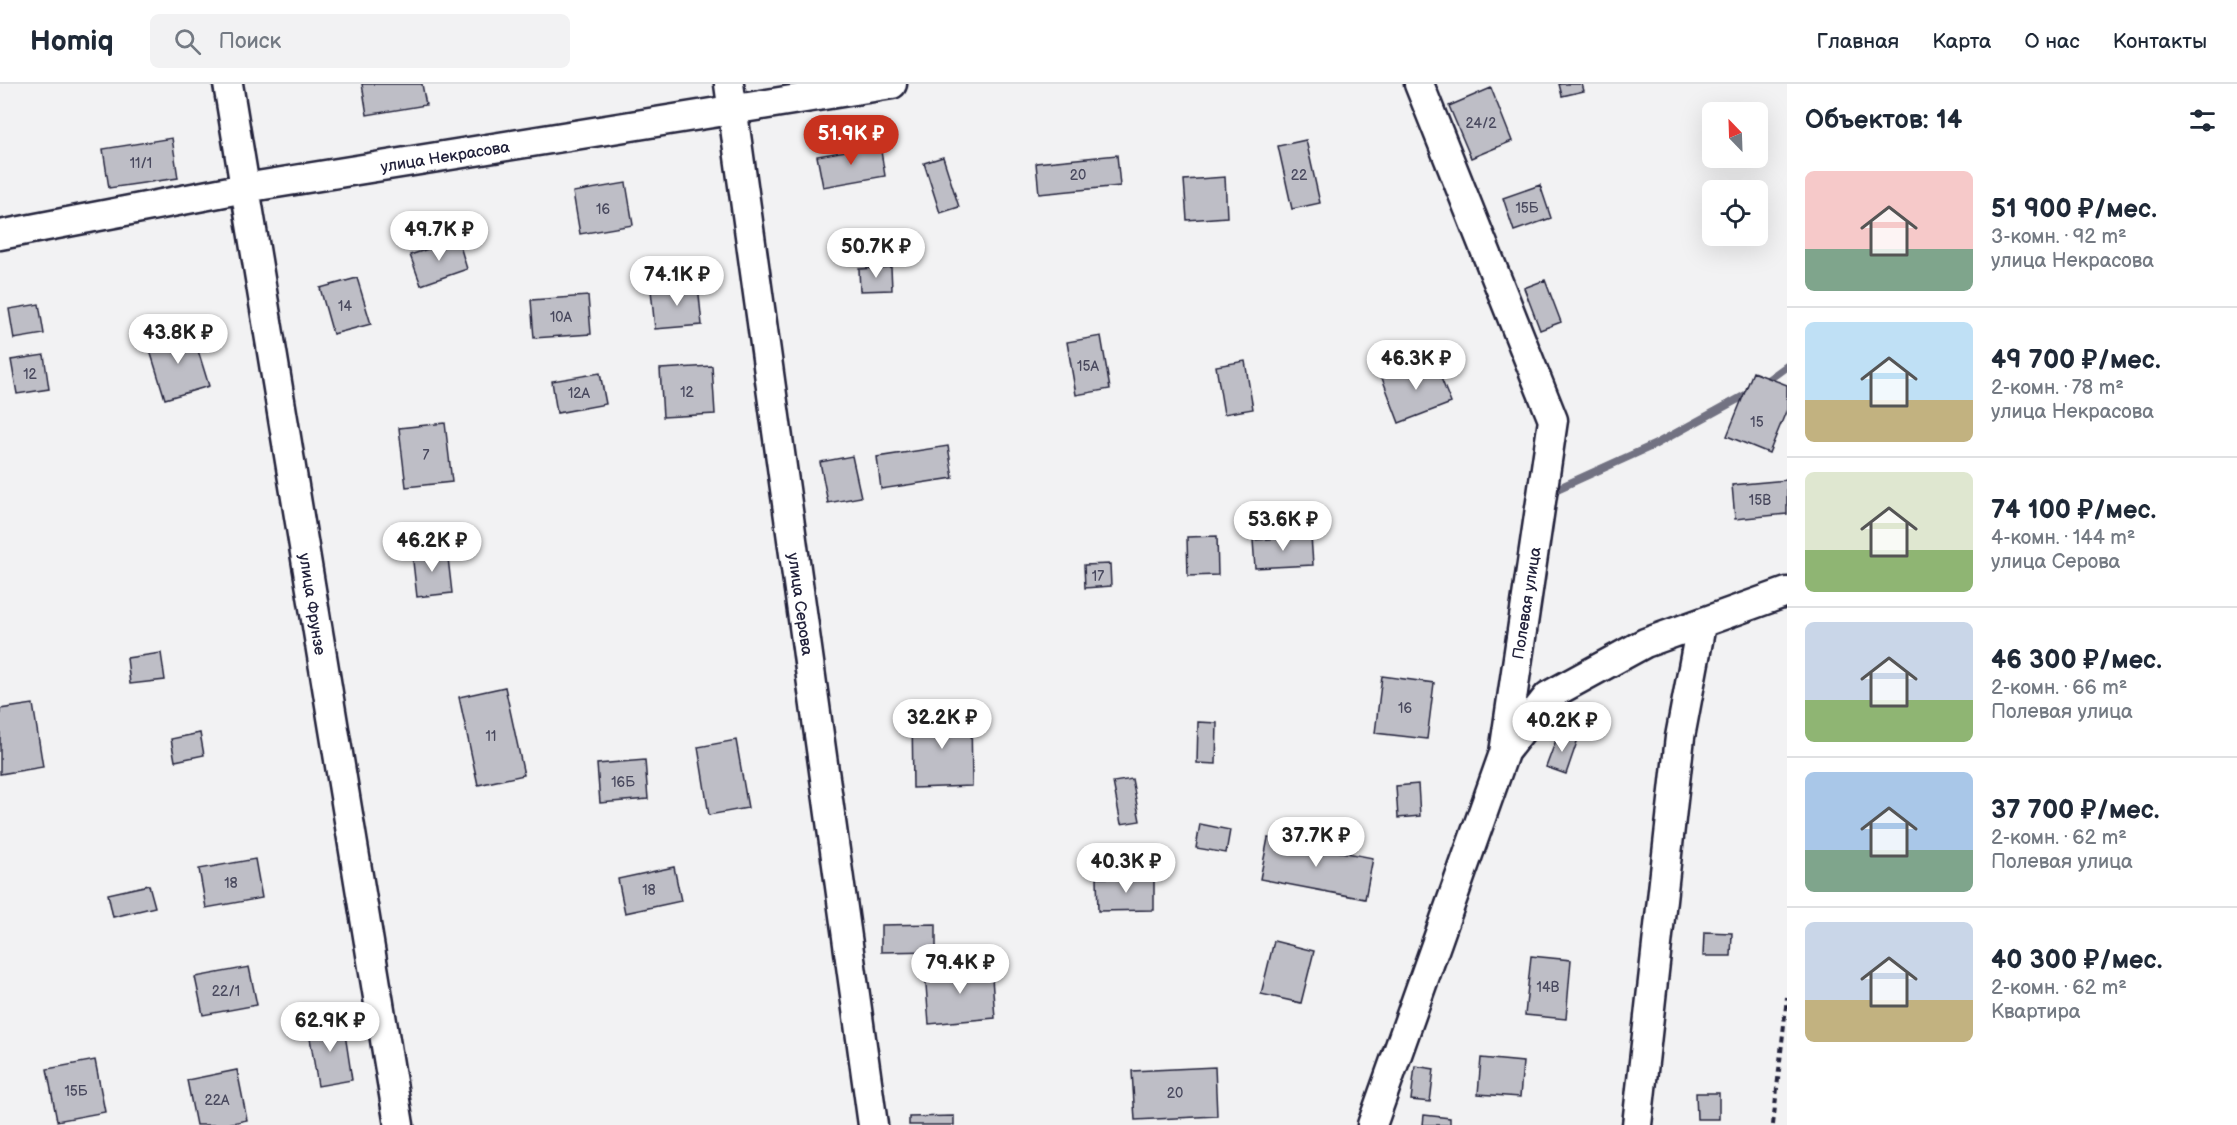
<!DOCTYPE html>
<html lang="ru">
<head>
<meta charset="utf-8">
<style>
	:root { --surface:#fff; --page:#f2f2f3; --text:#1f2937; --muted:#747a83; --line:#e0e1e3; --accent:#c8321e }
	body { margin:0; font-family:"Balsamiq Sans",sans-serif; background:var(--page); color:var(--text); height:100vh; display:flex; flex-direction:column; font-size:22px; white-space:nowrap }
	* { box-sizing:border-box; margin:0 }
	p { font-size:20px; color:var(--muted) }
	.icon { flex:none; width:33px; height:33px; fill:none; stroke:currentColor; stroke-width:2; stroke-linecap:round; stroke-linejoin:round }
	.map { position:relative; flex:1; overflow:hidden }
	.details { display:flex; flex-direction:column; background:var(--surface); width:450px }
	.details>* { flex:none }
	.needle { width:39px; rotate:337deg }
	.tools { position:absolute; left:1702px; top:18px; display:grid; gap:12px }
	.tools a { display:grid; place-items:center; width:66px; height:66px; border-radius:9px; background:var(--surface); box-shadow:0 6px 24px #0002; font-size:30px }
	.price { position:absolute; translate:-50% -51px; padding:0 14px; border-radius:21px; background:#fff; color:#222; font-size:20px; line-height:39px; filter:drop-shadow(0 2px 3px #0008) }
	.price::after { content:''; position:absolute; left:50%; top:36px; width:18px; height:14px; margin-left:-9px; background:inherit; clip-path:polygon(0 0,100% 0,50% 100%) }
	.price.selected { background:var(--accent); color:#fff }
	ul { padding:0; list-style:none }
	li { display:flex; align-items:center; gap:18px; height:150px; padding:0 18px }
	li+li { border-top:2px solid var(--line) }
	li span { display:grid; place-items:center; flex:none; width:168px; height:120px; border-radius:9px; color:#555 }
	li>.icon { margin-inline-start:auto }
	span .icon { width:72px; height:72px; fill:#fffc; stroke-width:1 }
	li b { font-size:26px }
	h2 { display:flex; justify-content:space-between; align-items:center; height:72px; padding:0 18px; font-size:26px }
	header { display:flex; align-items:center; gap:36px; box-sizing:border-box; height:84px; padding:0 30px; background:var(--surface); border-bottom:2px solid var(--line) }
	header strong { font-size:28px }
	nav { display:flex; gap:33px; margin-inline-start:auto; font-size:21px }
	.search { width:420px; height:54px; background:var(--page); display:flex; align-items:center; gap:15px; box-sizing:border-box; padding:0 21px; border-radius:9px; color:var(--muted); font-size:22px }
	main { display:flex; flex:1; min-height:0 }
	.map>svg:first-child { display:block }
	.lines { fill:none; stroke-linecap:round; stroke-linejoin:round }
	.stream { stroke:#727282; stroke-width:8 }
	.building { fill:#bebec6; stroke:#22223b; stroke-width:1.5 }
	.minor-casing { stroke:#22223b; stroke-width:33 }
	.path { stroke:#22223b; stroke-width:4; stroke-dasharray:6 4.5; stroke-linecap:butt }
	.minor { stroke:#fff; stroke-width:28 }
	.labels { text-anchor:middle; stroke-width:4.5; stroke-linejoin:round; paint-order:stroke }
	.number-label { font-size:14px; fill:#49495e }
	.street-label { font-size:16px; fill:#22223b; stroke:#fff }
</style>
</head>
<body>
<header>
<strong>Homiq</strong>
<div class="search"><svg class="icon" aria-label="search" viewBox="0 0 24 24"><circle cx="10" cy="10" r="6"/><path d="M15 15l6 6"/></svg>Поиск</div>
<nav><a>Главная</a><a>Карта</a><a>О нас</a><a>Контакты</a></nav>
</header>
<main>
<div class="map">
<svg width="1787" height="1041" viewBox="0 0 1787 1041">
	<rect width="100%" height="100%" fill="#f2f2f3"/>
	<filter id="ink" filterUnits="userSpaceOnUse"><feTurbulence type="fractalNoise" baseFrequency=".0167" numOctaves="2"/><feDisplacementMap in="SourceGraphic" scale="12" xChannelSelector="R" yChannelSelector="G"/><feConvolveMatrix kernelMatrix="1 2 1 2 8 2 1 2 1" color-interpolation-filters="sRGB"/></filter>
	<g filter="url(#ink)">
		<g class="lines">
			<!-- stream -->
			<path class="stream" d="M1761,301l26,-19
				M1548,409l106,-48 97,-53"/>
		</g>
		<!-- building -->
		<path class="building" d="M362,0h60l4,21 -59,10z
			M1559,0h23l2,7 -22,5z
			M1491,4l21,53 -41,17 -22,-52z
			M172,54l6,40 -69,10 -6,-39z
			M1306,56l14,63 -28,6 -14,-63z
			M880,61l5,31 -62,11 -6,-31z
			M1117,71l3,31 -81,8 -3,-31z
			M943,73l16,50 -19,6 -16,-50z
			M1225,93l2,40 -40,3 -3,-40z
			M626,99l7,42 -53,9 -7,-42z
			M1540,101l11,33 -37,13 -11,-33z
			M458,155l9,30 -46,16 -11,-30z
			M891,183l1,23 -32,1 -1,-22z
			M357,194l14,46 -38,10 -13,-46z
			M1545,196l16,42 -21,8 -16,-42z
			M698,201l4,40 -47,4 -4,-39z
			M588,212l3,38 -57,4 -3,-38z
			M39,220l5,30 -30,5 -5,-30z
			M192,247l17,55 -44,13 -17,-55z
			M1101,252l9,53 -34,6 -9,-53z
			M44,271l5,34 -32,5 -6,-34z
			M1433,274l18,45 -52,20 -17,-45z
			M1245,277l8,48 -29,5 -8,-48z
			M712,282l3,48 -52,3 -3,-48z
			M1753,288l34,13v24l-18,44 -42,-17z
			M600,289l6,31 -49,9 -5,-32z
			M445,339l7,59 -46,5 -7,-59z
			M948,362l5,32 -72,11 -4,-32z
			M852,372l9,41 -33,6 -8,-41z
			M1787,396v34l-52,5 -3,-34z
			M1217,452l1,39 -30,1 -1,-39z
			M1311,452l2,29 -58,3 -2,-28z
			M447,465l5,44 -35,4 -5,-44z
			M1110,480l1,22 -26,2 -1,-23z
			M161,569l4,27 -35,4 -3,-26z
			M1382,592l52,7 -7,56 -52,-6z
			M505,603l19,88 -46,10 -19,-88z
			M33,620l10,63 -43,7v-65z
			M971,628l1,74 -59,2 -1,-75z
			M1198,638l19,1 -1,41 -19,-1z
			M1559,648l19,7 -12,35 -20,-7z
			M200,649l4,22 -29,6 -4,-22z
			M736,656l12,68 -39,7 -11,-68z
			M645,676l3,39 -48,4 -3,-39z
			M1132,695l8,42 -19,3 -8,-42z
			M1418,700l2,32 -22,2 -2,-32z
			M1200,740l30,6 -4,23 -30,-5z
			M1268,754l105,20 -8,41 -105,-20z
			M255,775l7,39 -56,10 -7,-39z
			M674,783l7,34 -56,12 -7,-34z
			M1154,793v33l-56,1 -1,-33z
			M149,801l6,22 -42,10 -5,-23z
			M936,840v27l-55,1v-27z
			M1704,848l28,1 -1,23h-28z
			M1274,857l40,10 -13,52 -40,-9z
			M1531,872l40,4 -5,59 -41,-4z
			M991,881l4,53 -66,6 -4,-52z
			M249,883l8,38 -54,10 -8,-38z
			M343,937l9,59 -34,6 -10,-60z
			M1481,974l42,4 -3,35 -42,-3z
			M95,976l10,52 -48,9 -10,-52z
			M1415,982l19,3 -4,33 -19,-2z
			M1215,983l2,49 -82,4 -3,-49z
			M237,986l10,50 -24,5h-27l-9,-45z
			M1696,1009h23v26h-22z
			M1424,1031l26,3v7h-27z
			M954,1032v9h-45v-8z"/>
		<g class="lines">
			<!-- minor casing -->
			<g class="minor-casing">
				<path id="minor" d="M228,0l171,1041
					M729,0l144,1041
					M0,151l245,-47 647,-104
					M1505,667l43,-55 97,-53 142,-51
					M1372,1041l132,-372 49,-333 -134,-336
					M1637,1041l43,-388 21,-112"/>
			</g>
			<!-- path -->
			<path class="path" d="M1773,1041l14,-128"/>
			<!-- minor -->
			<use href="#minor" class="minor"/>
		</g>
	</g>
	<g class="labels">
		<!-- number labels -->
		<g class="number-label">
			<text x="1481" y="44">24/2</text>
			<text x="141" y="84">11/1</text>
			<text x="1078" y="96">20</text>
			<text x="1299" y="96">22</text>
			<text x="1527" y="129">15Б</text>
			<text x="603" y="130">16</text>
			<text x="345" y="227">14</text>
			<text x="561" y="238">10А</text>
			<text x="1088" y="287">15А</text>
			<text x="30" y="295">12</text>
			<text x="687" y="313">12</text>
			<text x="579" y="314">12А</text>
			<text x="1757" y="343">15</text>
			<text x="426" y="376">7</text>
			<text x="1760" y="421">15В</text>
			<text x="1098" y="497">17</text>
			<text x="1405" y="629">16</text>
			<text x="491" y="657">11</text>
			<text x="623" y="703">16Б</text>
			<text x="231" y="804">18</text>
			<text x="649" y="811">18</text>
			<text x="1548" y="908">14В</text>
			<text x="226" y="912">22/1</text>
			<text x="76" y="1012">15Б</text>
			<text x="1175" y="1014">20</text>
			<text x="217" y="1021">22А</text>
		</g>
		<!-- street labels -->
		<g class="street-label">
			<text transform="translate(445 72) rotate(-9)" y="6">улица Некрасова</text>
			<text transform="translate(1526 519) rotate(-81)" y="6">Полевая улица</text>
			<text transform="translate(313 520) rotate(81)" y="6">улица Фрунзе</text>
			<text transform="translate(801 520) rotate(82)" y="6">улица Серова</text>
		</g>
	</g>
</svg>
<div class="tools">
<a><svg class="needle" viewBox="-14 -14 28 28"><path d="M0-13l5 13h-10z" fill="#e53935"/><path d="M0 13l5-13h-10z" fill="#747a83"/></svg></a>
<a><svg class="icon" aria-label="locate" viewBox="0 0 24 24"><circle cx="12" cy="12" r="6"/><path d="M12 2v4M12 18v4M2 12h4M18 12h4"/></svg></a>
</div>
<b class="price selected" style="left:851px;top:82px">51.9K ₽</b>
<b class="price" style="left:439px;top:178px">49.7K ₽</b>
<b class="price" style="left:876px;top:195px">50.7K ₽</b>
<b class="price" style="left:677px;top:223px">74.1K ₽</b>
<b class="price" style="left:178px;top:281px">43.8K ₽</b>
<b class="price" style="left:1416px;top:307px">46.3K ₽</b>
<b class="price" style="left:1283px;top:468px">53.6K ₽</b>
<b class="price" style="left:432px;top:489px">46.2K ₽</b>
<b class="price" style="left:942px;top:666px">32.2K ₽</b>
<b class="price" style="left:1562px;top:669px">40.2K ₽</b>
<b class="price" style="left:1316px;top:784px">37.7K ₽</b>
<b class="price" style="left:1126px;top:810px">40.3K ₽</b>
<b class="price" style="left:960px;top:911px">79.4K ₽</b>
<b class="price" style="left:330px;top:969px">62.9K ₽</b>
</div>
<section class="details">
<h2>Объектов: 14<svg class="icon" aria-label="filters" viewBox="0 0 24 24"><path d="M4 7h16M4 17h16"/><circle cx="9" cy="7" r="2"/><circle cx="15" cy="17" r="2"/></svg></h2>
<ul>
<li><span style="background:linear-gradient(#f6c9c9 65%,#7fa58c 0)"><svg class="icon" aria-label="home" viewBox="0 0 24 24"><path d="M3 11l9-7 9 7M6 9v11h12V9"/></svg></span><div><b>51 900 ₽/мес.</b><p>3-комн. · 92 m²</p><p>улица Некрасова</p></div></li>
<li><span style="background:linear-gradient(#bfe0f5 65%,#c2b280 0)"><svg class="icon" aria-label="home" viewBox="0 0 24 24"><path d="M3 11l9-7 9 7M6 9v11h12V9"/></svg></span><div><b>49 700 ₽/мес.</b><p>2-комн. · 78 m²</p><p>улица Некрасова</p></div></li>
<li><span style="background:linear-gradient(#dfe7d0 65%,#8fb573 0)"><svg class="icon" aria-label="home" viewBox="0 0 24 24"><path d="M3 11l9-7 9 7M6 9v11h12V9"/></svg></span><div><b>74 100 ₽/мес.</b><p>4-комн. · 144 m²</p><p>улица Серова</p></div></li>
<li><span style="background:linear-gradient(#c9d6e8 65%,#8fb573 0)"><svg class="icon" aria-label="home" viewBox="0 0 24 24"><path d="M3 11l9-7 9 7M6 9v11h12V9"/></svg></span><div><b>46 300 ₽/мес.</b><p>2-комн. · 66 m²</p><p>Полевая улица</p></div></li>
<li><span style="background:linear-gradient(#a9c7e8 65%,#7fa58c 0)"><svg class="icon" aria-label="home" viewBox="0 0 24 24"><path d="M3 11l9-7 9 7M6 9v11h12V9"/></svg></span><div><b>37 700 ₽/мес.</b><p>2-комн. · 62 m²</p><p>Полевая улица</p></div></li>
<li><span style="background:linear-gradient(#c9d6e8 65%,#c2b280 0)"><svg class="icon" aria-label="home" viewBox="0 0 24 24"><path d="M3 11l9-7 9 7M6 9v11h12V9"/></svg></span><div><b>40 300 ₽/мес.</b><p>2-комн. · 62 m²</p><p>Квартира</p></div></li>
</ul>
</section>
</main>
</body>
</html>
